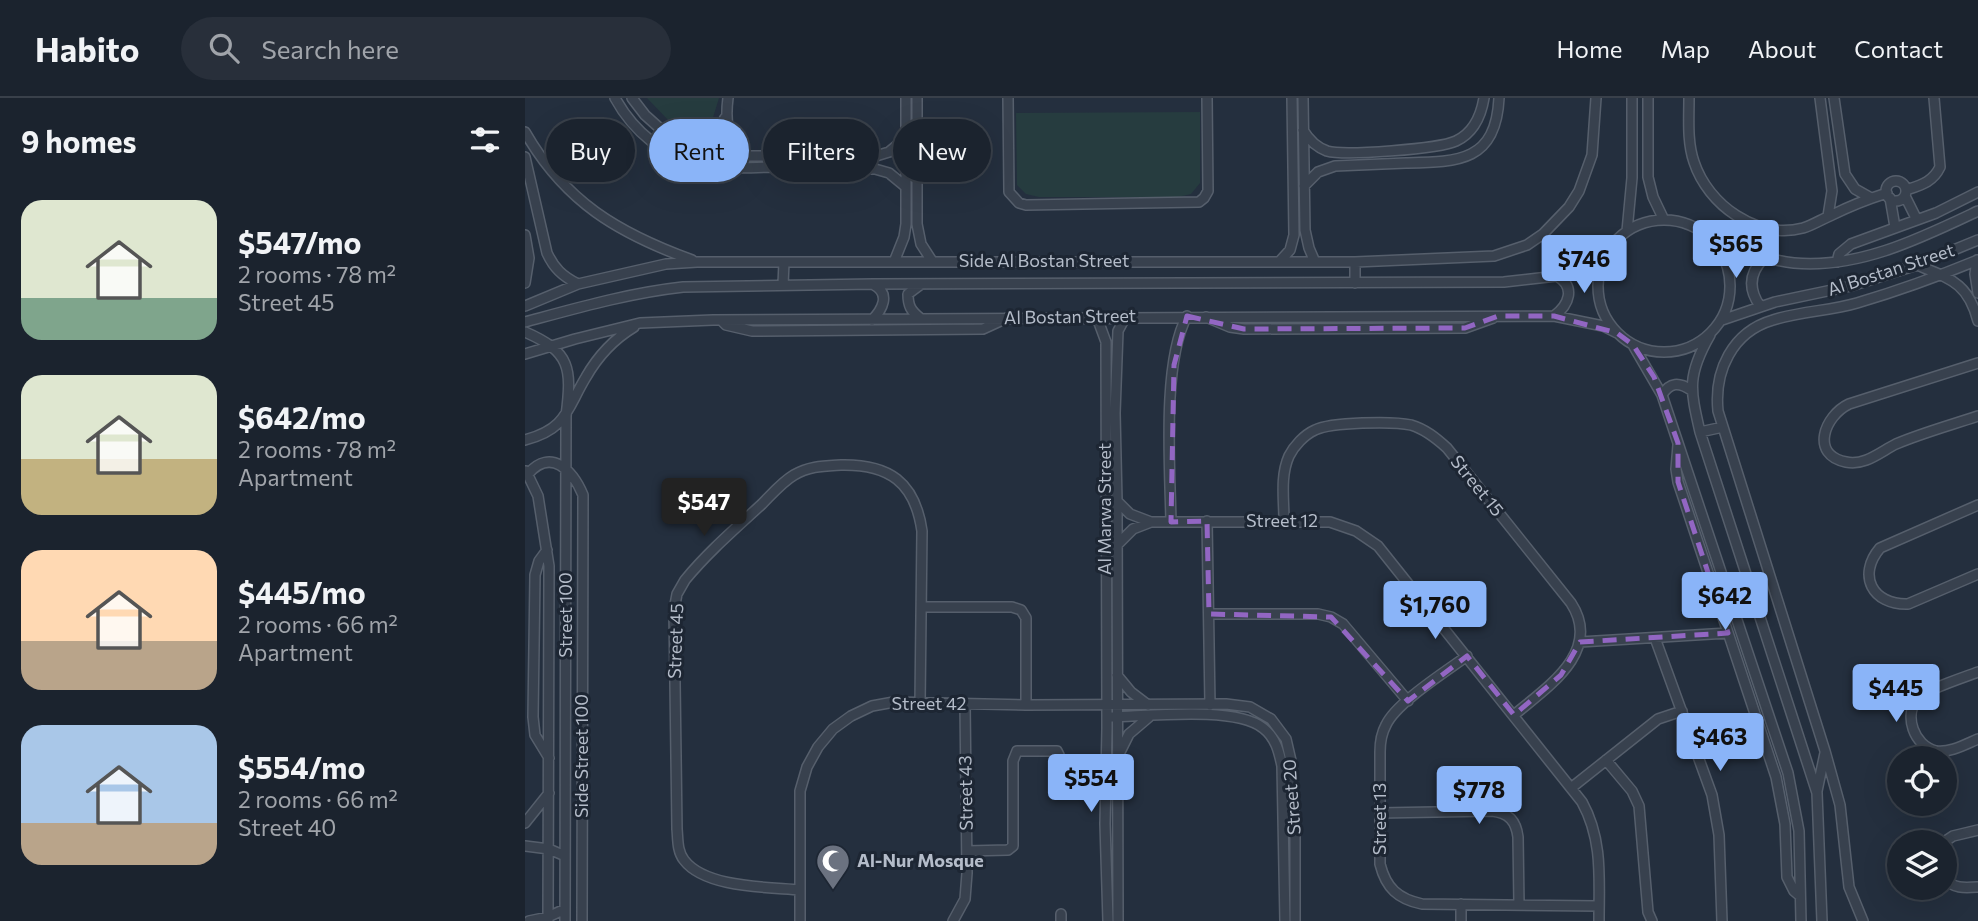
<!DOCTYPE html>
<html lang="en">
<head>
<meta charset="utf-8">
<style>
	:root { --surface:#1b232e; --page:#282f3a; --text:#f1f3f6; --muted:#a0a4aa; --line:#39404a; --accent:#8ab4f8 }
	body { margin:0; font-family:Commissioner,sans-serif; background:var(--page); color:var(--text); height:100vh; display:flex; flex-direction:column; font-size:26px; white-space:nowrap }
	* { box-sizing:border-box; margin:0 }
	p { font-size:23px; color:var(--muted) }
	.icon { flex:none; width:38px; height:38px; fill:none; stroke:currentColor; stroke-width:2; stroke-linecap:round; stroke-linejoin:round }
	.map { position:relative; flex:1; overflow:hidden }
	.drawer { display:flex; flex-direction:column; background:var(--surface); width:525px }
	.drawer>* { flex:none }
	.top-card { position:absolute; left:21px; top:21px; width:665px; height:63px; display:flex; gap:14px }
	.tools { position:absolute; left:1362px; top:648px; display:grid; gap:14px }
	.tools a { display:grid; place-items:center; width:70px; height:70px; border-radius:50%; background:var(--surface); box-shadow:0 7px 28px #0002,0 0 0 2px var(--line); font-size:35px }
	.price { position:absolute; translate:-50% -60px; padding:0 16px; border-radius:7px; background:var(--accent); color:#111; font-size:23px; line-height:46px; filter:drop-shadow(0 2px 4px #0008) }
	.price::after { content:''; position:absolute; left:50%; top:42px; width:21px; height:16px; margin-left:-10px; background:inherit; clip-path:polygon(0 0,100% 0,50% 100%) }
	.price.active { background:#222; color:#fff }
	ul { padding:0; list-style:none }
	li { display:flex; align-items:center; gap:21px; height:175px; padding:0 21px }
	li span { display:grid; place-items:center; flex:none; width:196px; height:140px; border-radius:21px; color:#555 }
	li>.icon { margin-inline-start:auto }
	span .icon { width:84px; height:84px; fill:#fffc; stroke-width:1 }
	li b { font-size:30px }
	h2 { display:flex; justify-content:space-between; align-items:center; height:84px; padding:0 21px; font-size:30px }
	.chip { padding:0 24px; border-radius:32px; background:var(--surface); box-shadow:0 7px 28px #0002,0 0 0 2px var(--line); font-size:24px; line-height:63px }
	.chip.active { background:var(--accent); color:#111 }
	header { display:flex; align-items:center; gap:42px; box-sizing:border-box; height:98px; padding:0 35px; background:var(--surface); border-bottom:2px solid var(--line) }
	header strong { font-size:33px }
	nav { display:flex; gap:38px; margin-inline-start:auto; font-size:24px }
	.search { width:490px; height:63px; background:var(--page); display:flex; align-items:center; gap:18px; box-sizing:border-box; padding:0 24px; border-radius:38px; color:var(--muted); font-size:26px }
	main { display:flex; flex:1; min-height:0 }
	.map>svg:first-child { display:block }
	.green { fill:#263c3f }
	.lines { fill:none; stroke-linecap:round; stroke-linejoin:round }
	.minor-casing { stroke:#565f6c; stroke-width:12 }
	.minor { stroke:#38414e; stroke-width:9 }
	.marked { fill:none; stroke:#9266c3; stroke-width:5; stroke-dasharray:14 9; stroke-linejoin:round }
	.labels { text-anchor:middle; stroke-width:6; stroke-linejoin:round; paint-order:stroke }
	.street-label { font-size:18px; fill:#b4bcc9; stroke:#1d2633 }
	.poi-label { font-size:18px; font-weight:bold; fill:#b4bcc9; stroke:#1d2633; text-anchor:start }
</style>
</head>
<body>
<header>
<strong>Habito</strong>
<div class="search"><svg class="icon" aria-label="search" viewBox="0 0 24 24"><circle cx="10" cy="10" r="6"/><path d="M15 15l6 6"/></svg>Search here</div>
<nav><a>Home</a><a>Map</a><a>About</a><a>Contact</a></nav>
</header>
<main>
<section class="drawer">
<h2>9 homes<svg class="icon" aria-label="filters" viewBox="0 0 24 24"><path d="M4 7h16M4 17h16"/><circle cx="9" cy="7" r="2"/><circle cx="15" cy="17" r="2"/></svg></h2>
<ul>
<li><span style="background:linear-gradient(#dfe7d0 70%,#7fa58c 0)"><svg class="icon" aria-label="home" viewBox="0 0 24 24"><path d="M3 11l9-7 9 7M6 9v11h12V9"/></svg></span><div><b>$547/mo</b><p>2 rooms · 78 m²</p><p>Street 45</p></div></li>
<li><span style="background:linear-gradient(#dfe7d0 60%,#c2b280 0)"><svg class="icon" aria-label="home" viewBox="0 0 24 24"><path d="M3 11l9-7 9 7M6 9v11h12V9"/></svg></span><div><b>$642/mo</b><p>2 rooms · 78 m²</p><p>Apartment</p></div></li>
<li><span style="background:linear-gradient(#ffd9b3 65%,#b9a48a 0)"><svg class="icon" aria-label="home" viewBox="0 0 24 24"><path d="M3 11l9-7 9 7M6 9v11h12V9"/></svg></span><div><b>$445/mo</b><p>2 rooms · 66 m²</p><p>Apartment</p></div></li>
<li><span style="background:linear-gradient(#a9c7e8 70%,#b9a48a 0)"><svg class="icon" aria-label="home" viewBox="0 0 24 24"><path d="M3 11l9-7 9 7M6 9v11h12V9"/></svg></span><div><b>$554/mo</b><p>2 rooms · 66 m²</p><p>Street 40</p></div></li>
</ul>
</section>
<div class="map">
<svg width="1453" height="823" viewBox="0 0 1453 823">
	<rect width="100%" height="100%" fill="#242f3e"/>
	<!-- green -->
	<path class="green" d="M122,0h72l-8,26 -10,12 -31,-14z
		M675,14v71l-9,11 -13,3h-139l-13,-3 -9,-9 -1,-72z"/>
	<g class="lines">
		<!-- minor casing -->
		<g class="minor-casing">
			<path id="minor" d="M90,0c18,33 50,60 87,67 25,5 51,2 76,2 32,1 65,1 97,2l14,4 17,14
				M107,0l13,17 20,18 22,14 12,4 46,5h131l13,-4 17,-14
				M203,0c-3,23 -1,41 17,58
				M392,0v126l4,20 11,17
				M483,0l1,94 10,11 7,2 173,-3 5,-4 4,-7 -1,-93
				M778,0l2,132 4,18 6,14
				M1123,0v79l5,20 11,23
				M1164,0c0,21 -2,44 5,64 14,43 63,78 109,66 10,-3 19,-9 29,-13 18,-9 36,-16 55,-22
				M1295,0l12,93 -4,25
				M1309,0l11,76 10,15 16,9
				M778,32c6,10 13,17 24,21 17,5 112,-2 129,-10 17,-8 25,-25 28,-43
				M0,34c40,70 93,101 167,128
				M162,49c18,-4 30,-13 38,-29
				M0,59l22,96c7,15 15,23 31,31
				M1361 93a10 10 0 1 1 20 0a10 10 0 1 1-20 0Z
				M779,88l14,-14 17,-6c23,-1 47,-2 71,-3 52,-1 90,-1 93,-65
				M1381,92c15,-5 27,-8 34,-23l-6,-69
				M1380,98l12,24
				M1365,100l5,29
				M1073 188a66 66 0 1 1 132 0a66 66 0 1 1-132 0Z
				M1102,133l5,-53v-80
				M0,137l4,23 -4,25
				M1190,146c26,7 52,16 79,19 65,6 127,-25 184,-52
				M1452,162l-2,14 3,19
				M755,163l10,-11 4,-15 -2,-137
				M369,164l10,-25 2,-13v-126
				M1312,164l2,-8 12,-10 85,-31 42,-21
				M1392,167c34,14 51,18 61,56
				M830,185v-21
				M258,187l1,-23
				M0,208l53,-22 88,-20 31,-2h658l139,-6 33,-11 16,-11 26,-27 10,-16 13,-36 4,-57
				M1235,208c-12,-17 -11,-33 4,-48
				M567,218l7,7 7,19 1,386 -2,96 3,97
				M1029,218c15,-11 22,-29 3,-40
				M681,219l24,10 14,2 221,-1 28,-10
				M395,220c-9,-7 -12,-12 -12,-24l12,-9
				M347,222c10,-10 19,-26 2,-35
				M1197,222l53,-18 76,-16 66,-21 61,-25
				M197,223l4,4 26,6 231,-2 24,-11
				M0,224c52,-14 104,-29 158,-35l190,-3 631,-2 53,-6 48,-19
				M0,234c46,20 47,36 41,84l-1,505
				M1185,237c-23,40 -20,54 -10,97l117,361 5,128
				M1108,247l29,50 126,378 11,58 2,90
				M0,256l50,-15 65,-16 73,-3 841,-4 49,10 14,7
				M1453,265l-129,41c-25,12 -39,51 -3,58 19,4 34,-10 50,-18 26,-11 55,-19 82,-28
				M1137,297c8,-13 17,-13 29,-5
				M1175,334l23,-5
				M0,342c42,-11 41,-30 61,-63 12,-21 28,-38 48,-50
				M1153,347l-2,24 2,13 98,295 9,47 2,53 7,14 6,5
				M1,373l12,25 11,70 -1,355
				M3,376c23,-27 45,-3 55,21l-1,426
				M592,403l13,13 21,8h179l26,9 22,15 204,256c21,38 17,77 17,119
				M1453,407l-98,43c-23,27 -8,57 28,56l70,-30
				M759,422c0,-20 -4,-44 5,-64 5,-10 15,-21 26,-26 16,-8 78,-9 96,-5 14,4 25,13 36,23l124,155c32,49 -25,85 -57,112
				M682,423l3,184
				M646,424c-1,-54 -9,-160 16,-206
				M593,446l15,-15 18,-7
				M22,452l-8,11 -4,14 -2,142 2,18 14,23
				M396,509h91l9,3 5,8v87
				M684,516h109l13,3 12,7 65,77
				M1130,540l57,157 7,40 3,86
				M1055,544l148,-9
				M942,558c-22,16 -71,47 -81,69 -5,9 -6,18 -6,27v112c6,24 18,35 42,40l177,2
				M1453,574c-13,5 -53,18 -60,26 -15,17 -4,48 18,53 14,2 30,-7 42,-12
				M592,577l14,17 17,13
				M587,619c37,-1 124,-11 151,11 13,10 16,24 19,38l3,155
				M594,656l10,-20 20,-17
				M1081,662l26,31 7,15 9,106 4,9
				M1046,690l87,-69 24,-8
				M1292,693l8,-38
				M855,715l112,-2c17,2 24,10 26,26l1,68
				M0,725l24,-30
				M1419,744l9,-6 25,-6
				M0,748l24,3 16,7
				M442,753l41,-1 5,-4v-85l4,-10h40l2,4 -1,31 3,3 45,-1
				M1419,780c10,11 20,10 34,9
				M275,792c-32,-3 -95,-2 -116,-30 -7,-9 -6,-21 -7,-31l-3,-219 3,-16 8,-14c23,-28 51,-52 77,-76 10,-10 20,-22 32,-29 15,-9 30,-9 47,-10 48,-1 74,17 81,66l-2,172
				M936,806v17
				M536,816v7
				M4,823l19,-4 17,-8
				M275,823v-130l7,-24 11,-20 15,-18 18,-13 21,-10 22,-4 132,3 200,-1 24,3 21,12 15,20 6,26 3,67v89
				M428,823l12,-22 2,-26 -2,-169
				M593,823l-1,-420 -2,-88 3,-82 8,-15
				M1338,823l-14,-34 -9,-82 -15,-54 -107,-340c-4,-40 14,-79 55,-91 28,-9 57,-9 84,-17 41,-12 82,-27 121,-43"/>
		</g>
		<!-- minor -->
		<use href="#minor" class="minor"/>
	</g>
	<!-- marked area -->
	<path class="marked" d="M662,218l57,13 221,-1 33,-12h56l63,17 16,12 21,32 24,66v39l50,151 -148,9 -19,33 -47,40 -47,-59 -59,45 -77,-84 -122,-3 -2,-93 -36,1 3,-157z"/>
	<!-- icons -->
	<defs>
		<g id="mosque-pin" transform="scale(1.75)"><path d="M0 17L-7.5 6A9.5 9.5 0 1 1 7.5 6Z" fill="#6b7280" stroke="#1d2633"/><path d="M3.5-4.9A6 6 0 1 0 3.5 4.9A5 5 0 1 1 3.5-4.9Z" fill="#fff"/></g>
	</defs>
	<g fill-rule="evenodd">
		<use href="#mosque-pin" x="308" y="763"/>
	</g>
	<g class="labels">
		<!-- street labels -->
		<g class="street-label">
			<text x="519" y="169">Side Al Bostan Street</text>
			<text transform="translate(1366 172) rotate(-18)" y="6">Al Bostan Street</text>
			<text transform="translate(545 219) rotate(-1)" y="6">Al Bostan Street</text>
			<text transform="translate(952 388) rotate(51)" y="6">Street 15</text>
			<text transform="translate(580 411) rotate(-90)" y="6">Al Marwa Street</text>
			<text x="757" y="429">Street 12</text>
			<text transform="translate(41 517) rotate(-90)" y="6">Street 100</text>
			<text transform="translate(151 543) rotate(-88)" y="6">Street 45</text>
			<text x="404" y="612">Street 42</text>
			<text transform="translate(57 658) rotate(-90)" y="6">Side Street 100</text>
			<text transform="translate(441 695) rotate(-91)" y="6">Street 43</text>
			<text transform="translate(767 699) rotate(-94)" y="6">Street 20</text>
			<text transform="translate(855 721) rotate(-90)" y="6">Street 13</text>
		</g>
		<!-- poi labels -->
		<g class="poi-label">
			<text x="332" y="769">Al-Nur Mosque</text>
		</g>
	</g>
</svg>
<div class="tools">
<a><svg class="icon" aria-label="locate" viewBox="0 0 24 24"><circle cx="12" cy="12" r="6"/><path d="M12 2v4M12 18v4M2 12h4M18 12h4"/></svg></a>
<a><svg class="icon" aria-label="layers" viewBox="0 0 24 24"><path d="M12 4l9 5-9 5-9-5zM3 14l9 5 9-5"/></svg></a>
</div>
<b class="price" style="left:1211px;top:182px">$565</b>
<b class="price" style="left:1059px;top:197px">$746</b>
<b class="price active" style="left:179px;top:440px">$547</b>
<b class="price" style="left:1200px;top:534px">$642</b>
<b class="price" style="left:910px;top:543px">$1,760</b>
<b class="price" style="left:1371px;top:626px">$445</b>
<b class="price" style="left:1195px;top:675px">$463</b>
<b class="price" style="left:566px;top:716px">$554</b>
<b class="price" style="left:954px;top:728px">$778</b>
<div class="top-card">
<a class="chip">Buy</a>
<a class="chip active">Rent</a>
<a class="chip">Filters</a>
<a class="chip">New</a>
</div>
</div>
</main>
</body>
</html>
